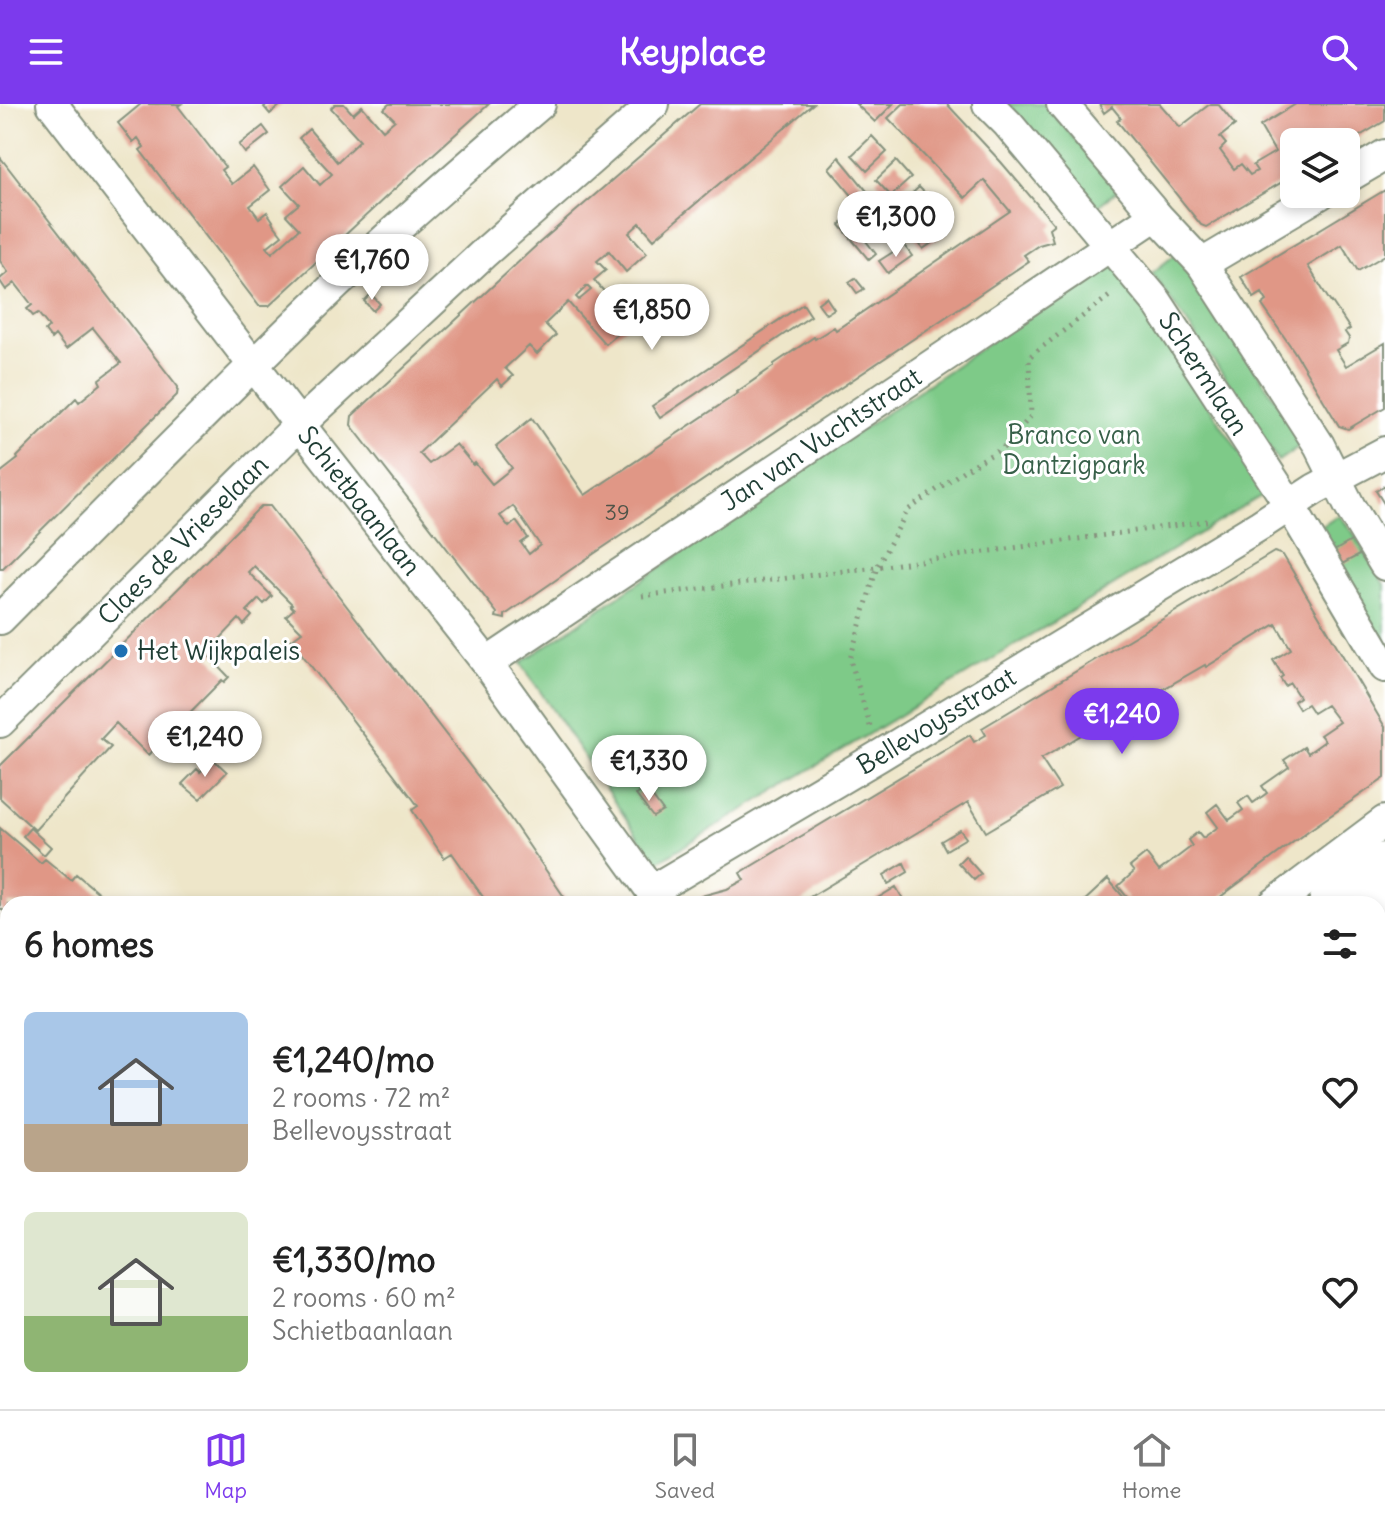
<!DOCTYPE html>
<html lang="en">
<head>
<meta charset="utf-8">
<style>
	:root { --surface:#fff; --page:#f6f6f6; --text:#222; --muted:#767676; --line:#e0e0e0; --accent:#7c3aed }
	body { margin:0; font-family:Delius,sans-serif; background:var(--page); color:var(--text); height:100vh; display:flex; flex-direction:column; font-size:30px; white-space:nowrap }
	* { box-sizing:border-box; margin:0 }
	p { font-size:26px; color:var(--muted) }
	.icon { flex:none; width:44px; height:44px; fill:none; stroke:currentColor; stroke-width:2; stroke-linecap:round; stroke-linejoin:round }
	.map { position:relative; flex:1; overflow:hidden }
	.sheet { position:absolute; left:0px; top:792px; width:1386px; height:514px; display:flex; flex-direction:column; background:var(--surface); border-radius:24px 24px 0 0; box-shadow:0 4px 12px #0003 }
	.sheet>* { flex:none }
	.controls { position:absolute; left:1280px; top:24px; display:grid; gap:16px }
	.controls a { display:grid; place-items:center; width:80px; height:80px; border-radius:12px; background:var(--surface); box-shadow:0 4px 12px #0003; font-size:40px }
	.price { position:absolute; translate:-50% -68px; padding:0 18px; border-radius:28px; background:#fff; color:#222; font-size:26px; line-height:52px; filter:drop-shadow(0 2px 4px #0008) }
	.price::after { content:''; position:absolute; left:50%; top:48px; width:24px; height:18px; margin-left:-12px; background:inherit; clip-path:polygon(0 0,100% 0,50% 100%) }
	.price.current { background:var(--accent); color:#fff }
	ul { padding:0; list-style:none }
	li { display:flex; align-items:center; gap:24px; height:200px; padding:0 24px }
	li span { display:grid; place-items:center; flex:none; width:224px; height:160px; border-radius:12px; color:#555 }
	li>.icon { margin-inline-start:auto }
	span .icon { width:96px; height:96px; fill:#fffc; stroke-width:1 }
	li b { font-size:34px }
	h2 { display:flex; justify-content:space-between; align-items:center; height:96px; padding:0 24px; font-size:34px }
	header { display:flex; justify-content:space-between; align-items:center; height:104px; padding:0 24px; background:var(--accent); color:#fff; font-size:36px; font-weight:700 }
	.tabs { display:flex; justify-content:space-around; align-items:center; height:112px; border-top:2px solid var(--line); background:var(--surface); font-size:22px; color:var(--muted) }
	.tabs a { display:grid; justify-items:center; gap:4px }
	.tabs .current { color:var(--accent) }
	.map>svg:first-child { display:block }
	.green { fill:#7eca88; stroke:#4e845e; stroke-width:2 }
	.building { fill:#e09786; fill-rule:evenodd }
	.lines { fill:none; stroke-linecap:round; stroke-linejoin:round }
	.street-casing { stroke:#86927e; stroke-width:34 }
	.secondary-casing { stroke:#86927e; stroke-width:48 }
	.primary-casing { stroke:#86927e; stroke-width:48 }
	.path { stroke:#86927e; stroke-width:5; stroke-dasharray:2 6; stroke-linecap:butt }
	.street { stroke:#fff; stroke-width:30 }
	.secondary { stroke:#fff; stroke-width:44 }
	.primary { stroke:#fff; stroke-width:44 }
	.tram { stroke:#1f3d34; stroke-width:2 }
	.poi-dot { fill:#1f6fb2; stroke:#fff; stroke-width:3 }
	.labels { text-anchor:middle; stroke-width:6; stroke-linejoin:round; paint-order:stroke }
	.number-label { font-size:22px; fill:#4f5448 }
	.street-label { font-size:26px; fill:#1f3d34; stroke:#fff }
	.park-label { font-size:26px; fill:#376049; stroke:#fff }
	.poi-label { font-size:26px; fill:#1f3d34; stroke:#fff; text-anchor:start }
</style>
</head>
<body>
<header><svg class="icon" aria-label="menu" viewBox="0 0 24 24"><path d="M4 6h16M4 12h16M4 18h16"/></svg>Keyplace<svg class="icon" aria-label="search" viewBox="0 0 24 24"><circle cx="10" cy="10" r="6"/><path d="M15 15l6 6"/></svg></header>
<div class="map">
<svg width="1385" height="1305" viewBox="0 0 1385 1305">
	<rect width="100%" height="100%" fill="#fff"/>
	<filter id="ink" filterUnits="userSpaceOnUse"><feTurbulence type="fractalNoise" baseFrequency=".0125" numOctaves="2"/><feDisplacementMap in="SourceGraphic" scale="16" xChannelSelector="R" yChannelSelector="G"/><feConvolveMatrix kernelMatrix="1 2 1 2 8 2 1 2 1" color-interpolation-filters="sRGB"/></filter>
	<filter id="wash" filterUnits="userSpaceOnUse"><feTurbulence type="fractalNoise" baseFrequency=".006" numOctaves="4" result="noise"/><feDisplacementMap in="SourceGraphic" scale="32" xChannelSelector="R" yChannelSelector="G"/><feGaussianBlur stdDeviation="1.8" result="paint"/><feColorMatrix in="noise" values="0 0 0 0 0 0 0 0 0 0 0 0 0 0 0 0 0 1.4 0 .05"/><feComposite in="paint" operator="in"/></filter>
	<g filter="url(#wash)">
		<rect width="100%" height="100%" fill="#eee6c9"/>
		<!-- green -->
		<path class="green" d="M1002,0h43l73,86 -24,19z
			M1176,150l32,42 96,147 -26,18 -50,-79 -76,-109z
			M1112,154l154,235 -610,370 -135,-200z
			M1339,411l14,17 32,54v59l-67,-116z"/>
		<g id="blocks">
			<!-- building -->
			<path class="building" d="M141,0h40l-3,2 47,61 -4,3 11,14 21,-17 17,23 -20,16 9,12 8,-6 6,9 -1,1 10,13 -15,12 5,6 27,-24 -13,-14 13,-11 -17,-18 22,-20 16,19 12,-11 -33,-36 10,-9 28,33 23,-22 -29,-32 4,-4h9l9,10 9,-8 21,24 12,-10 -11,-11 5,-5h100l-101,91 -119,111h-10l-119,-156 4,-3 -6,-9 -5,4 -15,-19z
				M267,0h15l-12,10 -6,-7z
				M700,0h113l-159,135 -14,-16 -11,10 18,20 -21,19 -17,-21 -12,10 9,9 -12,10 37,42 -26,22 -37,-42 -23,22 11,11 -19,19 -8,-8 -24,22 8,8 -11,10 -5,-7 -78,74 10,11 27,-20 17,21 2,-2 17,21 20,-16 -16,-21 36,-29 53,77 153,-102 -1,-1 37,-26v-2l40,-27 1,2 19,-12 2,3 174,-119 -26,-31 -19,18 -77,-80 15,-14h44l54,58 53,62 -5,4 4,13 -14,4 -15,10 5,6 -437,294 -87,60v4l-9,-2 1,-4 -146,-188 1,-9 186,-172zM587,182l4,4 -12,10 -3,-3zM513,402l27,39 -11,9 -8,-11 7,-5 -12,-17 -7,6 -9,-11z
				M856,0h37l-18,18z
				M1099,0h61l20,23 30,-23h8l17,21 -15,12 6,7 -6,6 14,19 7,-5 9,11 7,-4 -4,-6 22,-13 -15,-26 36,-22h89v17l-39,23v-2h-52v33l-88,52 -5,-2 -84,-104 4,-3 -9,-11 -8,6z
				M263,22l6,8 -24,19 -6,-8z
				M872,32l15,16 -20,19 -15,-16z
				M0,53l178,230 -1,8 -174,173h-3v-95l18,-14 -1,-2 59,-59 3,4 22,-18 -2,-4 22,-17 -28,-35 -27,21 -11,-14 -4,4 -6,-8 4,-4 -11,-14 -5,3 -6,-7 5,-4 -17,-22 -9,7 -6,-9v-2l8,-7 -8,-11z
				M839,53l41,50 -24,21 20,26 -7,6 -29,-35 20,-20 -31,-37z
				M896,57l15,17 -20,18 -15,-16z
				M919,83l19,20 -20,19 -19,-20z
				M1385,86v65l-27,16 -16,-26 -34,21 23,37 1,-1 18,27 -5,3 4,6 -1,5 -12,7 10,16 39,-23v64l-37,22 -9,-3 -45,-75 -32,-46 5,-4 -5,-8 -8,5 -13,-21z
				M938,118l8,11 -23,16 -8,-12z
				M904,141l8,11 -24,17 -9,-12z
				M855,174l9,11 -7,4 -8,-11z
				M371,190l9,10 -7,7 -9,-10z
				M826,193l8,12 -8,5 -8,-11z
				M803,200l8,12 -151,102 -8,-12z
				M1385,381v20l-9,-14z
				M261,402h9l72,94 168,218 59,86h-81l-36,-51 -8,5 -32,-48 6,-4 -5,-7 -122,-159 11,-8 -16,-16 8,-7 -4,-4 2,-1 -38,-38 -6,6 24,24 -8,8 -5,-5 -12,12 5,5 -8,9 -5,-6 -22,23 4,5 -7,8 -4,-3 -2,3 21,22 -5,5 -2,-2 -74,75 -32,-32 -15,16 10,8 -76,83 -35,-32v-32z
				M1353,436l8,14 -19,10 -8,-13z
				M1274,448l9,3 102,172v51l-77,53 -97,73h-130l27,-25 17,20 2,-2 -9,-11 16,-14 -4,-5 16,-13 13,17 33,-25 -4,-6 10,-8 5,6 15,-11 -11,-15 10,-8 12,16 14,-10 -5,-7 10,-7 5,7 14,-10 -5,-7 27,-19 -5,-7 20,-13 4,6 17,-12 -5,-6 19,-13 -13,-17 -13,8 -6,-9 -8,5 -5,-8 5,-4 -9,-14 -5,3 -5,-8 3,-2 -10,-16 18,-11 -15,-25 -70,43 -1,-2 -47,27 -1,-2 -116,69 19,29 -74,44 -18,-30 -170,102h-91l-6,-8 26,-7 17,-9 -4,-7 230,-138 4,7 12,-7 -4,-7z
				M213,655l14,13 -27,27 -18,-15 15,-15 3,3z
				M646,684l17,23 -10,6 -17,-22z
				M0,724l41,35 4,-4 26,21 5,-6 36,30h-104v10l-8,-6z
				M30,724l21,19 -7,8 -21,-19z
				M960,726l6,8 -20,12 -5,-9z
				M965,752l16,18 -7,6 -16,-17z
				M904,759l4,9 -20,12 -4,-9z
				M896,783l10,17h-38z
				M1378,978l7,8v52l-7,-11z
				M0,1043l8,7v97l-8,-7z
				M1378,1137l7,2v60l-7,-2 3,-18 -3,-1z
				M0,1257l8,6v24l-8,10z
				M8,1291v7h49l9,7h-66v-4z
				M191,1298h114l9,7h-115z
				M592,1298h87l8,7 5,-7 8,7h-100z
				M707,1298h44l-5,7h-45z
				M986,1298h79l-6,7h-14l-2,-2 -2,2h-61z"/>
		</g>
	</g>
	<g filter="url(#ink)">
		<use href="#blocks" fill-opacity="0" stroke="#86927e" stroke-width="2"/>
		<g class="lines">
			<!-- street casing -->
			<g class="street-casing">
				<g id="street">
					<path id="s1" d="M52,0l240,311 195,248 174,241"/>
					<path id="s2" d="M988,0l20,20 149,178 132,202 96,163"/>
					<path d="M1062,0l94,111 46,49 117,181 31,62 35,58"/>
					<path d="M1346,74l39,-23"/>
					<path d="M1202,160l118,-70"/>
					<path d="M0,515c107,-108 213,-216 322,-321 70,-67 144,-131 218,-194"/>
					<path id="s3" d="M487,559l669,-448"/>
					<path id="s4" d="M0,618l299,-297 184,-171 171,-150"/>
					<path id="s5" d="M651,787l228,-135 381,-231 55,-36 70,-37"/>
					<path d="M1274,800l111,-83"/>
					<path d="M1378,858l7,-5"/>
					<path d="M0,871l8,-2"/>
					<path d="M1378,923l7,9"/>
					<path d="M0,1003l8,7"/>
					<path d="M357,1298l8,7"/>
					<path d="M535,1298l9,7"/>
					<path d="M800,1305l5,-7"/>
					<path d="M936,1305l6,-7"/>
				</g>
			</g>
			<!-- secondary casing -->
			<g class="secondary-casing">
				<path id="secondary" d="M0,923l8,7
					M448,1298l8,7"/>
			</g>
			<!-- primary casing -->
			<g class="primary-casing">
				<path id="primary" d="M1331,800l54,-39
					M1378,816l7,-5
					M844,1305l5,-7
					M891,1305l5,-7"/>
			</g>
			<!-- path -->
			<path class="path" d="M642,492l235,-29 330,-46
				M870,622l-20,-67 27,-92 31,-57 58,-41 37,-21 28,-32 -2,-59 83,-63"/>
			<!-- street -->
			<use href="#street" class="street"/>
			<!-- secondary -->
			<use href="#secondary" class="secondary"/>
			<!-- primary -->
			<use href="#primary" class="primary"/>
			<!-- tram -->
			<path class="tram" d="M0,912l8,6
				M0,934l8,7
				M439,1298l8,7
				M459,1298l8,7"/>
		</g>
	</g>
	<!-- markers -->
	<circle class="poi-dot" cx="121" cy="547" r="8"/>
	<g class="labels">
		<!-- number labels -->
		<g class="number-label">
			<text x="617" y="416">39</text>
		</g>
		<!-- street labels -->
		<g class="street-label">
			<text dy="9" stroke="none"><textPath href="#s2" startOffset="346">Schermlaan</textPath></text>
			<text dy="9" stroke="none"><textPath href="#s3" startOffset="402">Jan van Vuchtstraat</textPath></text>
			<text dy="9" stroke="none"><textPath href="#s1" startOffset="502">Schietbaanlaan</textPath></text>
			<text dy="9" stroke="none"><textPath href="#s4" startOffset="258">Claes de Vrieselaan</textPath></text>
			<text dy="9" stroke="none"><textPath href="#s5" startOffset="332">Bellevoysstraat</textPath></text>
		</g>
		<!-- park labels -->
		<g class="park-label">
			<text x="1074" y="340">Branco van<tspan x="1074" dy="30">Dantzigpark</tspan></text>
		</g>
		<!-- poi labels -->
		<g class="poi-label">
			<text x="137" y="556">Het Wijkpaleis</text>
		</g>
	</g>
</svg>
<div class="controls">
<a><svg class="icon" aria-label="layers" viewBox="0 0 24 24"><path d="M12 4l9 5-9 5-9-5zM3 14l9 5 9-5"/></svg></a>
</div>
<b class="price" style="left:896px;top:155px">€1,300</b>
<b class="price" style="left:372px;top:198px">€1,760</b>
<b class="price" style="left:652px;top:248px">€1,850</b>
<b class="price current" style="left:1122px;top:652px">€1,240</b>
<b class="price" style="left:205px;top:675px">€1,240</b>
<b class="price" style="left:649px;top:699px">€1,330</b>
<section class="sheet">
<h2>6 homes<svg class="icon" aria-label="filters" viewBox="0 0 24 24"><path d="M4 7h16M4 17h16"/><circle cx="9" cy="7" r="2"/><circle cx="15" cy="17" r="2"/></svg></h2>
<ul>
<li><span style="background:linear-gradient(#a9c7e8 70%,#b9a48a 0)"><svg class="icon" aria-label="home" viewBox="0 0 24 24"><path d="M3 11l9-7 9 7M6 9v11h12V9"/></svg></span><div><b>€1,240/mo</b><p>2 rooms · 72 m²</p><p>Bellevoysstraat</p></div><svg class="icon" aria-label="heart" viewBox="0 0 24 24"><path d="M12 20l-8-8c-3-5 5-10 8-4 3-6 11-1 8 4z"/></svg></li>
<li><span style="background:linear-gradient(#dfe7d0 65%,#8fb573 0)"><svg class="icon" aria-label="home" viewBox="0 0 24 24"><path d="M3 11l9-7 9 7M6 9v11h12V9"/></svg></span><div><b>€1,330/mo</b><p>2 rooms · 60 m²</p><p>Schietbaanlaan</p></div><svg class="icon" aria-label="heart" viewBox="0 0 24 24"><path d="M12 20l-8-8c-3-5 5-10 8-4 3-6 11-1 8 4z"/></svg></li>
</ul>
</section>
</div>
<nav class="tabs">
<a class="current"><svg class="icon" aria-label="map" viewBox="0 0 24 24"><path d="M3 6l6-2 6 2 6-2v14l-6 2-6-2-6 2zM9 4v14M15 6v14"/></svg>Map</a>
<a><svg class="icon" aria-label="saved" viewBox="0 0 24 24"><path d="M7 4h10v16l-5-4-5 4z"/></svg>Saved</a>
<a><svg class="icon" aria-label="home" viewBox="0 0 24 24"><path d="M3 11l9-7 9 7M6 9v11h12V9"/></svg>Home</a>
</nav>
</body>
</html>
